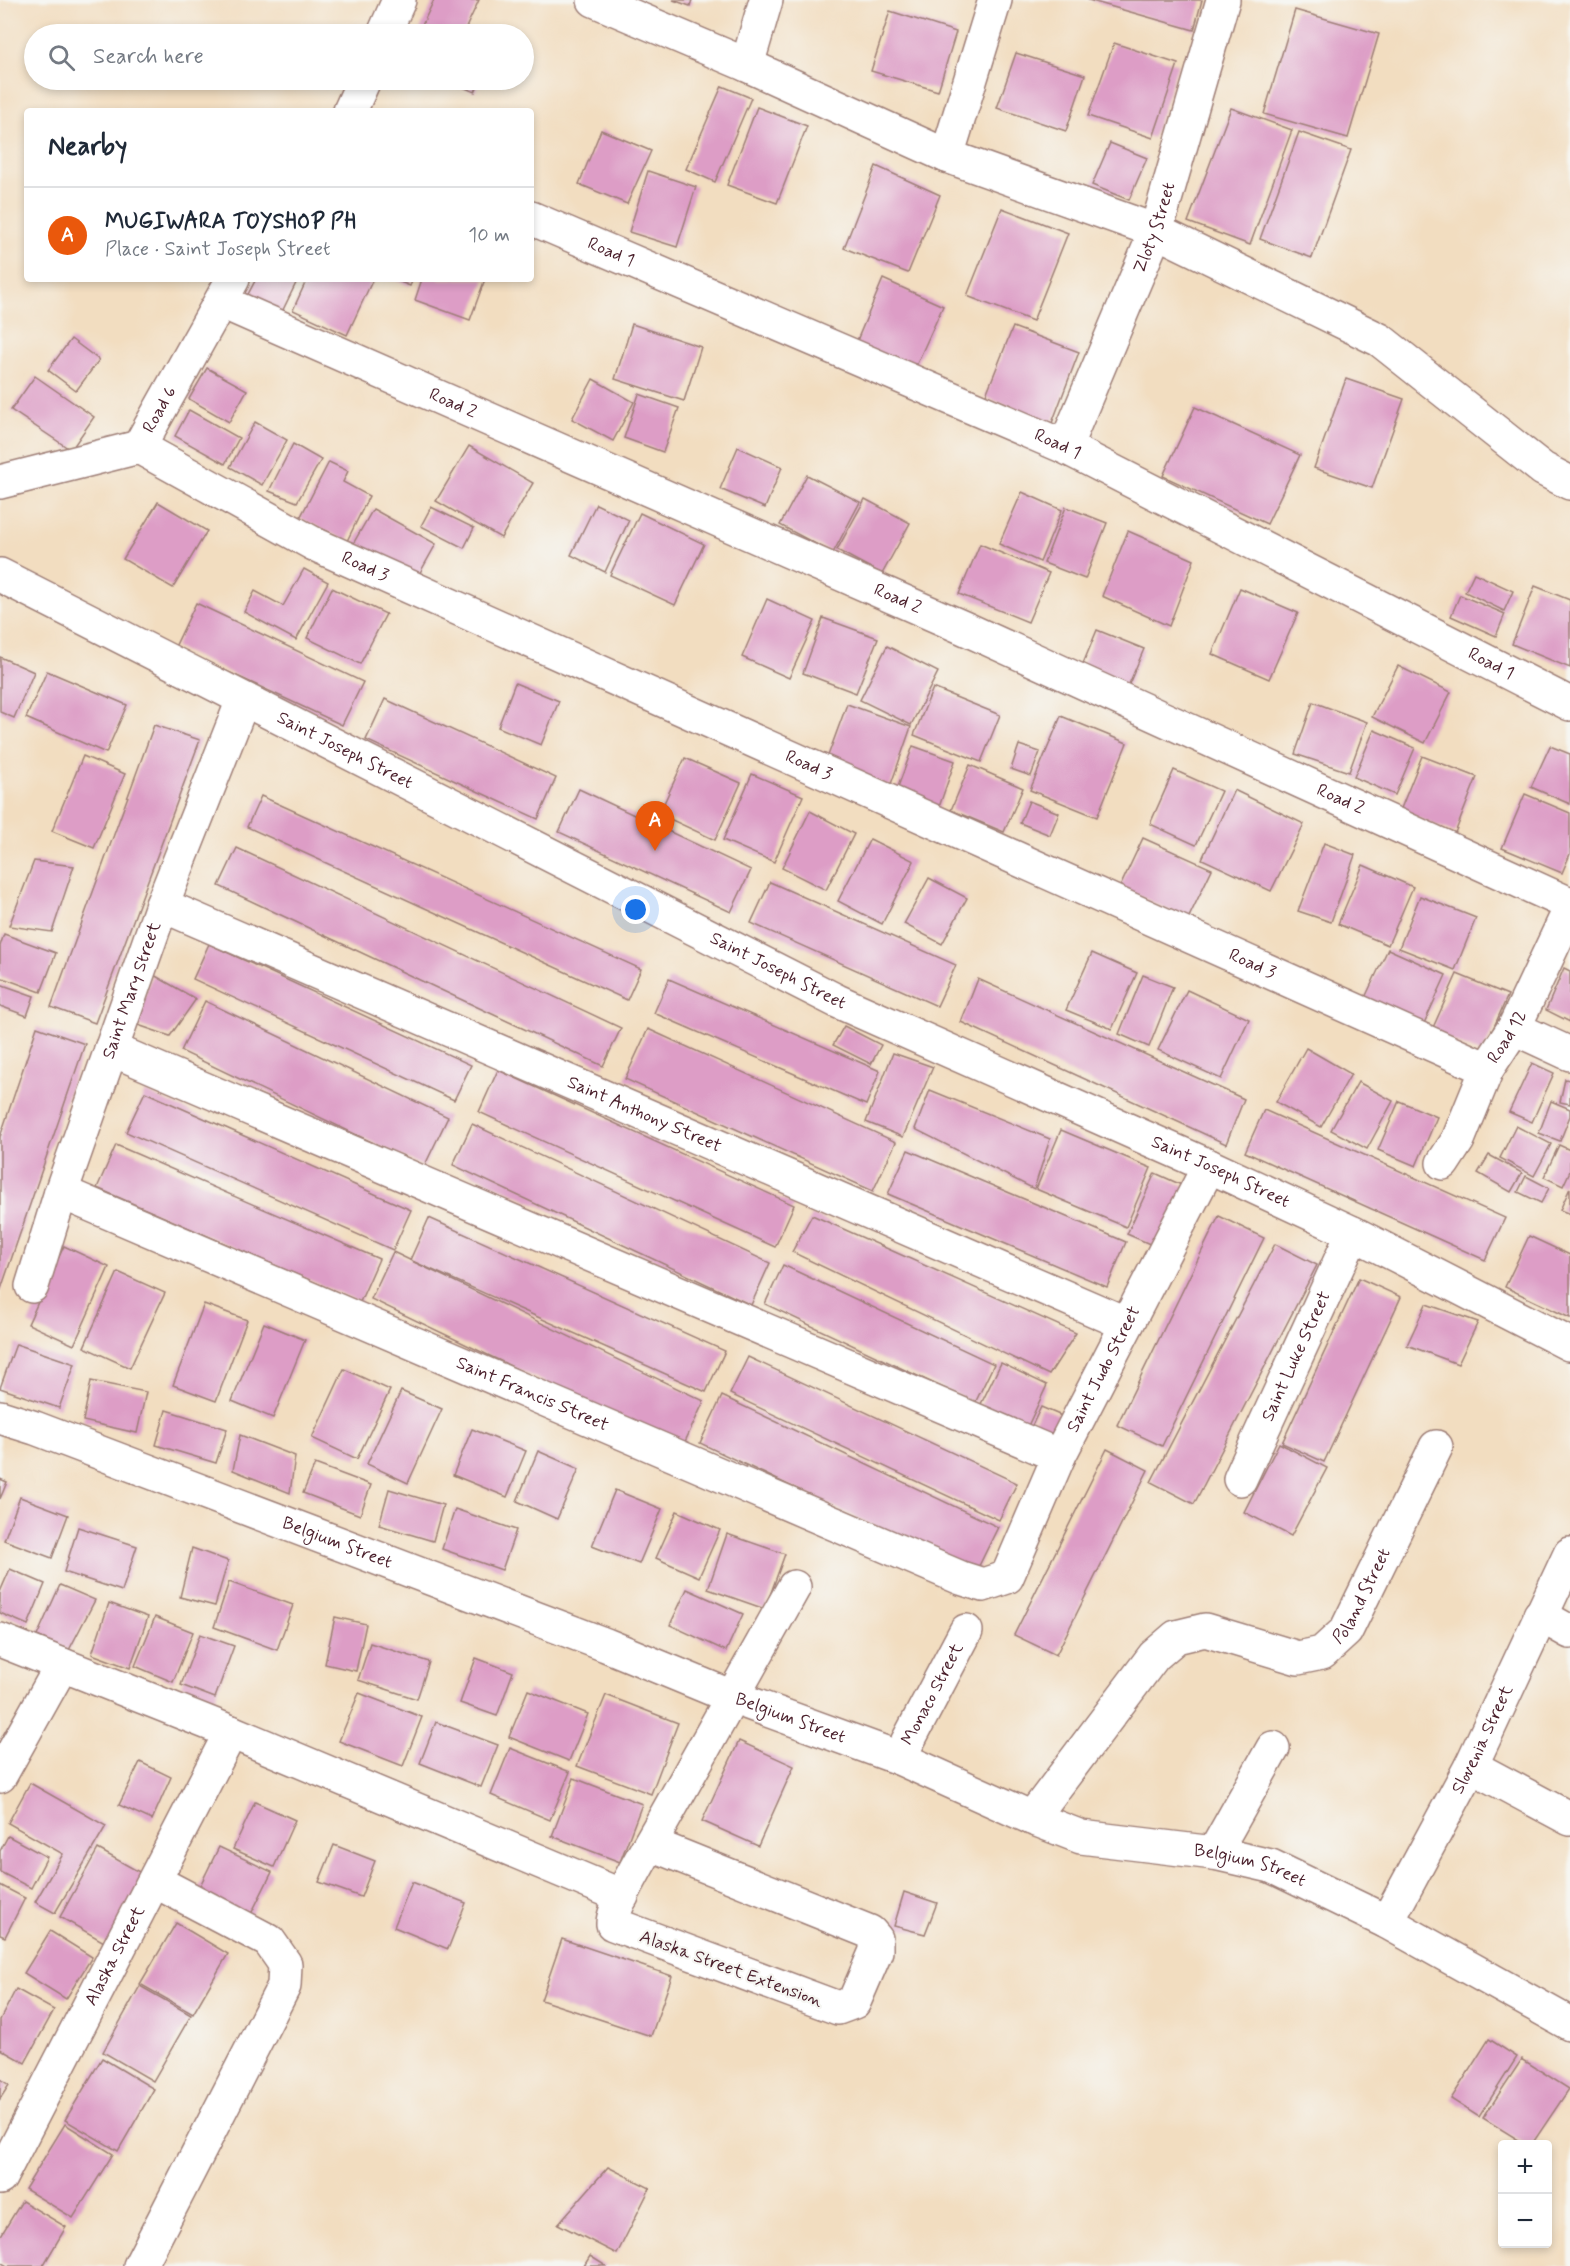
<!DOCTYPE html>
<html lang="en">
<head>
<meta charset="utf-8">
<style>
  body { margin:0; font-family:Mynerve,sans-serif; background:#f6f6f7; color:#1f2937 }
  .controls { position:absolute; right:18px; bottom:18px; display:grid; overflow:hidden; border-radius:6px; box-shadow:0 3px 9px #0003 }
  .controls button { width:54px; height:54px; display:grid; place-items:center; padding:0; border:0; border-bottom:2px solid #e0e1e3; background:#fff; color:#1f2937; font:30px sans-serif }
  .you { position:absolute; left:636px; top:910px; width:21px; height:21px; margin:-15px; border:4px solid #fff; border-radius:50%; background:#1a73e8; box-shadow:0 0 0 9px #1a73e833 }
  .badge { display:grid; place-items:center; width:39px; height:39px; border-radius:50%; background:#ea580c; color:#fff; font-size:20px; font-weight:700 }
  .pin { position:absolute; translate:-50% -50px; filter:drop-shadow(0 2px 3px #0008) }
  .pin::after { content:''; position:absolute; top:32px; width:21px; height:18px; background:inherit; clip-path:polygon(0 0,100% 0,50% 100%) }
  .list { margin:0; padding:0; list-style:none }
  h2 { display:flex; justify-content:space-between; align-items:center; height:78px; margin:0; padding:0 24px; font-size:26px }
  h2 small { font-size:20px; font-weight:400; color:#747a83 }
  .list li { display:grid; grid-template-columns:39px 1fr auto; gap:18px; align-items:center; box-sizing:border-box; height:96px; padding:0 24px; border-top:2px solid #e0e1e3 }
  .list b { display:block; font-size:22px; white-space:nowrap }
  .list p { margin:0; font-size:20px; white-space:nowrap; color:#747a83 }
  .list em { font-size:20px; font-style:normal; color:#747a83 }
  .icon { flex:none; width:33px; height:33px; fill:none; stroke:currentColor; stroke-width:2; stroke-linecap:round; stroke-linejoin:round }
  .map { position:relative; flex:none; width:1570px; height:2266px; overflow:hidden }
  .search { position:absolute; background:#fff; box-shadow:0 3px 9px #0003; left:24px; top:24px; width:510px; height:66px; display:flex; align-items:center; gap:15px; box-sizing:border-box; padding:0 21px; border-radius:33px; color:#747a83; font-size:22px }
  .panel { position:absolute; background:#fff; box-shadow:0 3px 9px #0003; left:24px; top:108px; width:510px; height:174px; border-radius:6px }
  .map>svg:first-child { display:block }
</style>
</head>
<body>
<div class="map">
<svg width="1570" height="2266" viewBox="0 0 1570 2266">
  <rect width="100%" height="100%" fill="#f6f6f2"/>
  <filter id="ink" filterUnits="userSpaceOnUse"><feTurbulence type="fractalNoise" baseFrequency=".0167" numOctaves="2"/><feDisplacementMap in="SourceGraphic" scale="12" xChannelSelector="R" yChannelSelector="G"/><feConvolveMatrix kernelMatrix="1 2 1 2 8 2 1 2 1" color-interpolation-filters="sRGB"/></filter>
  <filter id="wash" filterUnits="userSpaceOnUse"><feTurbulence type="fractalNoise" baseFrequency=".008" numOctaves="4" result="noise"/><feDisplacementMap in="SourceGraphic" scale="24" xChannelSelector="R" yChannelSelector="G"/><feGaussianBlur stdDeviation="1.35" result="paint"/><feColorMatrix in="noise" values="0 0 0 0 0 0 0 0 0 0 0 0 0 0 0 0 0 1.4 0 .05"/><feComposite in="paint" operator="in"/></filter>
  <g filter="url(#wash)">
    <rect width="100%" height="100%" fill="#f2ddc0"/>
    <g id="blocks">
      <g fill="#dd9dc6">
        <path d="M434 0H479L463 34H418Z"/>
        <path d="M673 0H692L690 6Z"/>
        <path d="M1088 0H1202L1194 30Z"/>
        <path d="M1295 10 1379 34 1348 138 1264 114Z"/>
        <path d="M890 11 956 32 938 91 871 71Z"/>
        <path d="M1114 43 1178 64 1153 138 1088 116Z"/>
        <path d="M1016 53 1085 75 1066 131 997 108Z"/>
        <path d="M446 80H480L475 92Z"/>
        <path d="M722 86 751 98 715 182 686 169Z"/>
        <path d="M757 107 807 126 777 203 727 185Z"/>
        <path d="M1231 108 1292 130 1250 245 1188 222Z"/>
        <path d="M601 130 651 151 627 204 579 184Z"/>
        <path d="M1299 132 1351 150 1312 258 1260 239Z"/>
        <path d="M1110 143 1147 158 1129 200 1092 185Z"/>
        <path d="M876 166 940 195 908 273 844 248Z"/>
        <path d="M648 171 696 187 677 247 629 232Z"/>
        <path d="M1002 208 1068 233 1033 321 967 296Z"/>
        <path d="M256 279H298L278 320 244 302Z"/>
        <path d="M307 279H373L347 335 293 310Z"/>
        <path d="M393 279H413L410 286Z"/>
        <path d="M422 279H485L470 320 415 300Z"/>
        <path d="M883 279 943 306 911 377 853 350Z"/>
        <path d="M632 324 701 347 684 401 615 379Z"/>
        <path d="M1013 327 1079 352 1052 423 985 397Z"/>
        <path d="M71 339 99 360 76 391 48 370Z"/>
        <path d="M207 368 247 390 229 422 189 399Z"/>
        <path d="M35 376 94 417 71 450 11 410Z"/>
        <path d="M593 379 634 402 613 441 572 419Z"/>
        <path d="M1346 379 1404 399 1372 488 1314 468Z"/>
        <path d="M639 394 679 408 663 452 624 438Z"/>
        <path d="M1195 407 1300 455 1267 524 1163 476Z"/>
        <path d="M189 410 239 438 225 464 175 436Z"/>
        <path d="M255 422 287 440 262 485 230 467Z"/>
        <path d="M293 444 321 460 297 502 269 491Z"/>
        <path d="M469 446 533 483 501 538 436 501Z"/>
        <path d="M738 447 782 467 765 508 720 489Z"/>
        <path d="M329 462 348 471 343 482 369 496 347 541 300 518Z"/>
        <path d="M807 475 860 502 833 553 780 525Z"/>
        <path d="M1022 492 1062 510 1040 562 999 544Z"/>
        <path d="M865 499 910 523 882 574 837 550Z"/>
        <path d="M158 502 207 531 173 588 123 559Z"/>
        <path d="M596 504 629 520 605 572 571 555Z"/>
        <path d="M431 507 474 528 464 548 421 526Z"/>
        <path d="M1066 507 1107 523 1085 579 1044 563Z"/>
        <path d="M373 509 436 544 417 578 353 544Z"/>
        <path d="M640 513 704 544 675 605 610 575Z"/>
        <path d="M1128 531 1194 560 1169 626 1102 596Z"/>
        <path d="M980 544 1049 573 1028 622 959 594Z"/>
        <path d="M304 569 328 582 296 640 244 612 255 591 283 606Z"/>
        <path d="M1474 573 1513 591 1504 611 1465 592Z"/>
        <path d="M1535 586 1570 600V668L1512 644Z"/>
        <path d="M332 588 386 614 360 664 307 638Z"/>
        <path d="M1240 588 1298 613 1269 679 1212 654Z"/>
        <path d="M1460 595 1505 614 1496 636 1451 616Z"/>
        <path d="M767 599 815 621 789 678 742 657Z"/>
        <path d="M196 603 363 682 342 725 175 647Z"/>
        <path d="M823 618 878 638 856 693 803 673Z"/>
        <path d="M1097 630 1144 649 1126 691 1080 671Z"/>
        <path d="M887 646 938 672 911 725 860 700Z"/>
        <path d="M0 657 34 672 14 718 0 712Z"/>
        <path d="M1398 666 1451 692 1425 743 1372 717Z"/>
        <path d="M47 671 127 705 106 753 26 718Z"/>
        <path d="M515 683 559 701 541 745 498 727Z"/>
        <path d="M933 688 1000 715 981 762 914 735Z"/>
        <path d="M385 699 556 778 538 819 366 740Z"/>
        <path d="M1313 702 1367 722 1349 772 1295 754Z"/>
        <path d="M847 704 911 727 890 787 825 764Z"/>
        <path d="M1061 716 1127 743 1097 817 1030 790Z"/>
        <path d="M154 725 200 740 95 1023 51 1007Z"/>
        <path d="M1374 730 1415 748 1395 795 1354 777Z"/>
        <path d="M1019 745 1040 752 1031 776 1011 769Z"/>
        <path d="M913 746 955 761 938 810 895 795Z"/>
        <path d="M1550 746 1570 754V804L1531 787Z"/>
        <path d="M83 756 125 774 94 848 52 831Z"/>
        <path d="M1422 756 1477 777 1455 833 1400 811Z"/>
        <path d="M685 758 741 783 715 840 659 814Z"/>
        <path d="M970 765 1023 788 1004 832 951 810Z"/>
        <path d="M1174 770 1221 791 1196 845 1150 824Z"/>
        <path d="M752 774 803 796 774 862 723 840Z"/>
        <path d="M579 789 751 870 731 912 559 832Z"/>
        <path d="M1234 790 1304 824 1271 891 1202 859Z"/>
        <path d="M1525 794 1570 813V854L1562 873 1502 848Z"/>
        <path d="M261 796 641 969 627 1000 247 827Z"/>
        <path d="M1029 801 1059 813 1050 835 1020 823Z"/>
        <path d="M810 811 854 834 826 890 782 868Z"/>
        <path d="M1143 838 1212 869 1188 919 1120 887Z"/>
        <path d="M870 839 914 861 882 924 838 901Z"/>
        <path d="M1324 843 1355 855 1331 922 1298 911Z"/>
        <path d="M237 848 621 1028 603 1066 219 886Z"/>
        <path d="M34 861 74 866 52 932 9 926Z"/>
        <path d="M1363 865 1413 887 1388 945 1338 924Z"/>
        <path d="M929 878 967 898 942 944 904 924Z"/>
        <path d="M770 882 956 965 937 1006 751 923Z"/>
        <path d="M1420 896 1476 918 1455 970 1399 948Z"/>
        <path d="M4 934 56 953 41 992 0 977V946Z"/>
        <path d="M209 944 471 1065 454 1100 193 979Z"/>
        <path d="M1388 949 1446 975 1421 1030 1362 1004Z"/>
        <path d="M1092 953 1137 973 1112 1029 1066 1010Z"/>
        <path d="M1564 968 1570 971V1022L1546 1010Z"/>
        <path d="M152 974 196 999 170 1036 135 1024Z"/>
        <path d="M1457 974 1508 995 1482 1054 1431 1032Z"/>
        <path d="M1143 975 1173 987 1149 1047 1119 1034Z"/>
        <path d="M669 979 880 1071 866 1105 654 1013Z"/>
        <path d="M978 979 1244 1099 1226 1144 961 1022Z"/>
        <path d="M0 984 34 996 27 1016 0 1006Z"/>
        <path d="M1187 990 1249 1019 1221 1079 1158 1050Z"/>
        <path d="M205 1001 448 1117 424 1167 181 1051Z"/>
        <path d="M844 1026 881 1045 871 1064 833 1045Z"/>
        <path d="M37 1027 85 1044 0 1292V1137Z"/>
        <path d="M648 1029 896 1142 873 1191 625 1079Z"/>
        <path d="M1306 1048 1351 1074 1321 1127 1276 1102Z"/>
        <path d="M893 1053 933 1067 903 1137 866 1122Z"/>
        <path d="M1532 1063 1554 1073 1532 1122 1509 1112Z"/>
        <path d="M498 1070 794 1205 775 1247 479 1112Z"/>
        <path d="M1565 1079 1570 1080V1104L1560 1102Z"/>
        <path d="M1358 1082 1393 1101 1367 1149 1331 1130Z"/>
        <path d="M930 1090 1050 1139 1034 1189 915 1129Z"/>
        <path d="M145 1092 411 1210 393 1250 126 1132Z"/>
        <path d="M1399 1101 1437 1117 1416 1166 1378 1150Z"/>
        <path d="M1551 1101 1570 1109V1116L1560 1141 1539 1133Z"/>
        <path d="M1264 1110 1505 1218 1485 1260 1245 1152Z"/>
        <path d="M472 1124 770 1263 751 1305 453 1165Z"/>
        <path d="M1516 1126 1551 1144 1534 1176 1500 1158Z"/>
        <path d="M1061 1130 1151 1168 1126 1227 1036 1189Z"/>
        <path d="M116 1145 379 1259 360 1302 97 1188Z"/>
        <path d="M1559 1145 1570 1150V1171L1563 1186 1544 1177Z"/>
        <path d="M908 1150 1126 1242 1107 1287 888 1194Z"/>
        <path d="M1489 1155 1522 1173 1511 1192 1478 1173Z"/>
        <path d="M1155 1173 1186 1187 1159 1248 1127 1234Z"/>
        <path d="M1526 1176 1549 1188 1541 1203 1518 1192Z"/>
        <path d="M1570 1188V1214L1560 1210Z"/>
        <path d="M812 1215 1076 1333 1049 1375 792 1252Z"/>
        <path d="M1219 1216 1264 1238 1162 1446 1117 1425Z"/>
        <path d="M429 1218 725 1351 706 1392 410 1260Z"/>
        <path d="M1529 1236 1570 1255V1318L1505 1287Z"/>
        <path d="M1275 1244 1317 1265 1194 1504 1151 1482Z"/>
        <path d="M64 1246 109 1267 74 1345 28 1324Z"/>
        <path d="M393 1252 704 1401 682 1448 371 1299Z"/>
        <path d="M783 1265 994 1364 975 1403 765 1304Z"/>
        <path d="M118 1272 165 1293 130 1368 84 1347Z"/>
        <path d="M1359 1278 1401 1297 1324 1462 1282 1443Z"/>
        <path d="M204 1304 247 1320 216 1401 173 1385Z"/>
        <path d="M1426 1304 1478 1322 1458 1364 1407 1345Z"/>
        <path d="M264 1323 305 1340 273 1418 232 1401Z"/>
        <path d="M16 1344 75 1364 59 1408 0 1388Z"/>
        <path d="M748 1357 1017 1483 999 1520 730 1394Z"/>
        <path d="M1001 1363 1047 1385 1027 1428 980 1406Z"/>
        <path d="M344 1369 390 1390 357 1459 312 1438Z"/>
        <path d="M91 1381 146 1392 137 1433 83 1421Z"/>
        <path d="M401 1391 442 1409 408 1483 367 1464Z"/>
        <path d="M722 1396 998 1527 975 1574 700 1443Z"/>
        <path d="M1041 1407 1064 1417 1049 1448 1026 1438Z"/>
        <path d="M166 1410 227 1429 216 1463 156 1445Z"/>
        <path d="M472 1429 526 1451 507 1497 453 1475Z"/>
        <path d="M240 1435 295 1456 290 1493 233 1470Z"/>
        <path d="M1279 1443 1327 1468 1291 1536 1244 1512Z"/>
        <path d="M1107 1449 1148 1470 1056 1655 1014 1635Z"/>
        <path d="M538 1451 579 1469 557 1519 517 1501Z"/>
        <path d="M315 1464 371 1485 360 1515 303 1493Z"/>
        <path d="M0 1479 7 1482 0 1499Z"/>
        <path d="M389 1489 443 1505 433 1541 379 1525Z"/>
        <path d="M615 1490 662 1509 639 1564 592 1546Z"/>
        <path d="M20 1497 68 1515 52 1558 4 1540Z"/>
        <path d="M455 1509 516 1530 502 1570 442 1549Z"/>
        <path d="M677 1511 720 1530 699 1577 656 1558Z"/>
        <path d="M78 1527 137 1546 122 1591 64 1572Z"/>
        <path d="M727 1534 785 1554 765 1609 708 1589Z"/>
        <path d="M192 1548 228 1561 215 1606 180 1597Z"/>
        <path d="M10 1569 45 1584 28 1625 0 1613V1592Z"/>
        <path d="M229 1582 293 1605 277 1650 214 1627Z"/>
        <path d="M60 1585 95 1600 69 1650 37 1636Z"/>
        <path d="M687 1589 743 1614 726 1651 670 1625Z"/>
        <path d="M109 1603 148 1617 130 1668 92 1654Z"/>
        <path d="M155 1617 193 1632 173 1682 135 1666Z"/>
        <path d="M335 1617 366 1624 356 1671 325 1664Z"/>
        <path d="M200 1634 234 1646 215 1698 181 1685Z"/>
        <path d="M370 1643 429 1662 417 1699 358 1680Z"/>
        <path d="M476 1658 513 1672 497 1716 460 1703Z"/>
        <path d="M528 1690 588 1714 569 1761 509 1737Z"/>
        <path d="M359 1693 422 1717 403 1766 339 1741Z"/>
        <path d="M606 1695 678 1723 651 1794 577 1766Z"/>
        <path d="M436 1722 498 1745 481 1787 420 1763Z"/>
        <path d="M739 1741 794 1766 758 1846 702 1821Z"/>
        <path d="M510 1748 570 1772 550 1820 491 1795Z"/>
        <path d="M140 1762 171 1777 152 1820 119 1805Z"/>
        <path d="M574 1778 642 1804 620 1862 552 1836Z"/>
        <path d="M30 1783 106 1826 55 1913 35 1902 63 1854 8 1823Z"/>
        <path d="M255 1802 295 1820 274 1867 233 1849Z"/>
        <path d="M8 1836 47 1857 31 1888 0 1872V1851Z"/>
        <path d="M334 1845 375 1861 361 1897 319 1882Z"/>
        <path d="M219 1847 272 1872 247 1922 195 1896Z"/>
        <path d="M98 1849 150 1878 111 1946 60 1917Z"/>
        <path d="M412 1882 466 1903 448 1949 394 1927Z"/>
        <path d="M0 1885 25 1898 5 1937 0 1935Z"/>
        <path d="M904 1892 937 1903 925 1934 894 1926Z"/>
        <path d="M176 1923 228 1954 193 2014 140 1984Z"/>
        <path d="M50 1931 92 1957 66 1999 24 1973Z"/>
        <path d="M562 1939 672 1976 651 2036 541 2000Z"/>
        <path d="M140 1986 191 2015 153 2081 103 2052Z"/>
        <path d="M16 1989 54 2010 25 2063 0 2049V2020Z"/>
        <path d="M1489 2039 1517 2057 1479 2117 1451 2099Z"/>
        <path d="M102 2058 154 2089 118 2151 65 2120Z"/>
        <path d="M1522 2059 1569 2089 1532 2144H1525L1483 2118Z"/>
        <path d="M0 2079 9 2085 0 2099Z"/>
        <path d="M65 2124 113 2154 73 2218 25 2189Z"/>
        <path d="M608 2167 650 2188 617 2254 558 2224Z"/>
        <path d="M22 2201 66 2227 43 2266H7L0 2262V2237Z"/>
        <path d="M590 2256 606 2266H584Z"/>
      </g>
    </g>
  </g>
  <g filter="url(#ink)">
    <use href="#blocks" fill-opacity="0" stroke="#9e7e76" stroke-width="1.5"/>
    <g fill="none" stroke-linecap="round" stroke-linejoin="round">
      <g stroke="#9e7e76" stroke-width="36">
        <g id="minor">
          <path d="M594 0 747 65 947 156 1156 231 1380 340 1543 469 1570 483"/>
          <path d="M384 34 399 0"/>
          <path d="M747 65 766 0"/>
          <path d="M350 111 364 80"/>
          <path d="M947 156 995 0"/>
          <path id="s1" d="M531 218 1065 447 1570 704"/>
          <path id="s2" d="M222 302 964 628 1570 904"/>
          <path id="s3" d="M139 447 314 544 1487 1069"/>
          <path id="s4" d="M1065 447 1156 231 1223 0"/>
          <path id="s5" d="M0 482 139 447 233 279"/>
          <path id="s6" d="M0 575 837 1001 1209 1166 1353 1233 1569 1344"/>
          <path id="s7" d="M162 905 1127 1324"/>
          <path d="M1514 1028 1570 1054"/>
          <path d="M111 1049 1059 1456"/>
          <path id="s8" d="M1443 1163 1458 1140 1487 1069 1514 1028 1570 909"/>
          <path id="s9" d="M61 1192 961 1578 983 1585 1007 1577 1059 1456 1209 1166"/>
          <path id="s10" d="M32 1286 61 1192 162 905 243 700"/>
          <path id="s11" d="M0 1417 35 1428 606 1645 732 1697 899 1758 1032 1818 1081 1837 1214 1853 1271 1866 1387 1922 1570 2024"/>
          <path id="s12" d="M1240 1479 1353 1233"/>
          <path d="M1540 1615 1570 1632"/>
          <path d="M0 1640 231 1732 622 1896"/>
          <path id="s13" d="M899 1758 966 1631"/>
          <path d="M1471 1766 1570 1819"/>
          <path d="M0 1776 62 1665"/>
          <path id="s14" d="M1032 1818 1154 1656 1176 1637 1205 1630 1298 1658 1322 1653 1346 1631 1436 1447"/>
          <path d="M651 1844 870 1932 876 1939V1951L854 2002 838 2008 613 1924C611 1908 650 1844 660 1826 705 1746 749 1666 794 1587"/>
          <path d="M1214 1853 1273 1748"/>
          <path id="s15" d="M1387 1922 1471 1766 1570 1554"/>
          <path id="s16" d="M0 2178 231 1732"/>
          <path d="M140 2266 284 1986 285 1964 269 1941 155 1881"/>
        </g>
      </g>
      <use href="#minor" stroke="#fff" stroke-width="33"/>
    </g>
  </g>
  <g text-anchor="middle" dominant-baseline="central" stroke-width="4.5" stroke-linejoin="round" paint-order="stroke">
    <g font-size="18" fill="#4a1f2b" stroke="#f6f6f2">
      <text stroke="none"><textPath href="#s4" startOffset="237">Zloty Street</textPath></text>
      <text stroke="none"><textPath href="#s1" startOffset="87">Road 1</textPath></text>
      <text stroke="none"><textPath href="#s2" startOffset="252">Road 2</textPath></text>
      <text stroke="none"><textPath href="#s5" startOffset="186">Road 6</textPath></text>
      <text stroke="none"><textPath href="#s1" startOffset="573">Road 1</textPath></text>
      <text stroke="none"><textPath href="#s3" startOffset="256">Road 3</textPath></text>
      <text stroke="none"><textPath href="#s2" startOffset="738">Road 2</textPath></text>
      <text stroke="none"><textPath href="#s1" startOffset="1059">Road 1</textPath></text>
      <text stroke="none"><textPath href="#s6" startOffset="387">Saint Joseph Street</textPath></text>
      <text stroke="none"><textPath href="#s3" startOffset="742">Road 3</textPath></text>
      <text stroke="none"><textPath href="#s2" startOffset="1224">Road 2</textPath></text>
      <text stroke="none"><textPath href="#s3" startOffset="1228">Road 3</textPath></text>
      <text stroke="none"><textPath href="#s6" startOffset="873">Saint Joseph Street</textPath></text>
      <text stroke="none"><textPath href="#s10" startOffset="312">Saint Mary Street</textPath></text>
      <text stroke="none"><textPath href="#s8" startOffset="142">Road 12</textPath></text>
      <text stroke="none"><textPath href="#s7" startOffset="526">Saint Anthony Street</textPath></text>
      <text stroke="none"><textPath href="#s6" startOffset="1359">Saint Joseph Street</textPath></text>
      <text stroke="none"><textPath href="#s12" startOffset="135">Saint Luke Street</textPath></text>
      <text stroke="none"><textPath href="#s9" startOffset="1257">Saint Judo Street</textPath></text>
      <text stroke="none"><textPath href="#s9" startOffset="513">Saint Francis Street</textPath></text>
      <text stroke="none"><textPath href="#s11" startOffset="360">Belgium Street</textPath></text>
      <text stroke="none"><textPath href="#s14" startOffset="454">Poland Street</textPath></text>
      <text stroke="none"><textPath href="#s13" startOffset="72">Monaco Street</textPath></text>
      <text stroke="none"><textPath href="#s11" startOffset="846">Belgium Street</textPath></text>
      <text stroke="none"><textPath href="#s15" startOffset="206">Slovenia Street</textPath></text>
      <text stroke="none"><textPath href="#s11" startOffset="1332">Belgium Street</textPath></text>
      <text stroke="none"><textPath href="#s16" startOffset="250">Alaska Street</textPath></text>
      <text transform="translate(731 1969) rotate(20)">Alaska Street Extension</text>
    </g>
  </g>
</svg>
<div class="controls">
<button>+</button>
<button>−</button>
</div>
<div class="you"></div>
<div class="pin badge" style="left:655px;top:851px">A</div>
<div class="search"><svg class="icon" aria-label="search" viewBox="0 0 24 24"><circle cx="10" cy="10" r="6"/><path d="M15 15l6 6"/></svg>Search here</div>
<section class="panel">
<h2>Nearby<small></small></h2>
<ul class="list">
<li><span class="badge">A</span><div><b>MUGIWARA TOYSHOP PH</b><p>Place · Saint Joseph Street</p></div><em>10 m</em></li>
</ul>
</section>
</div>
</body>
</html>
